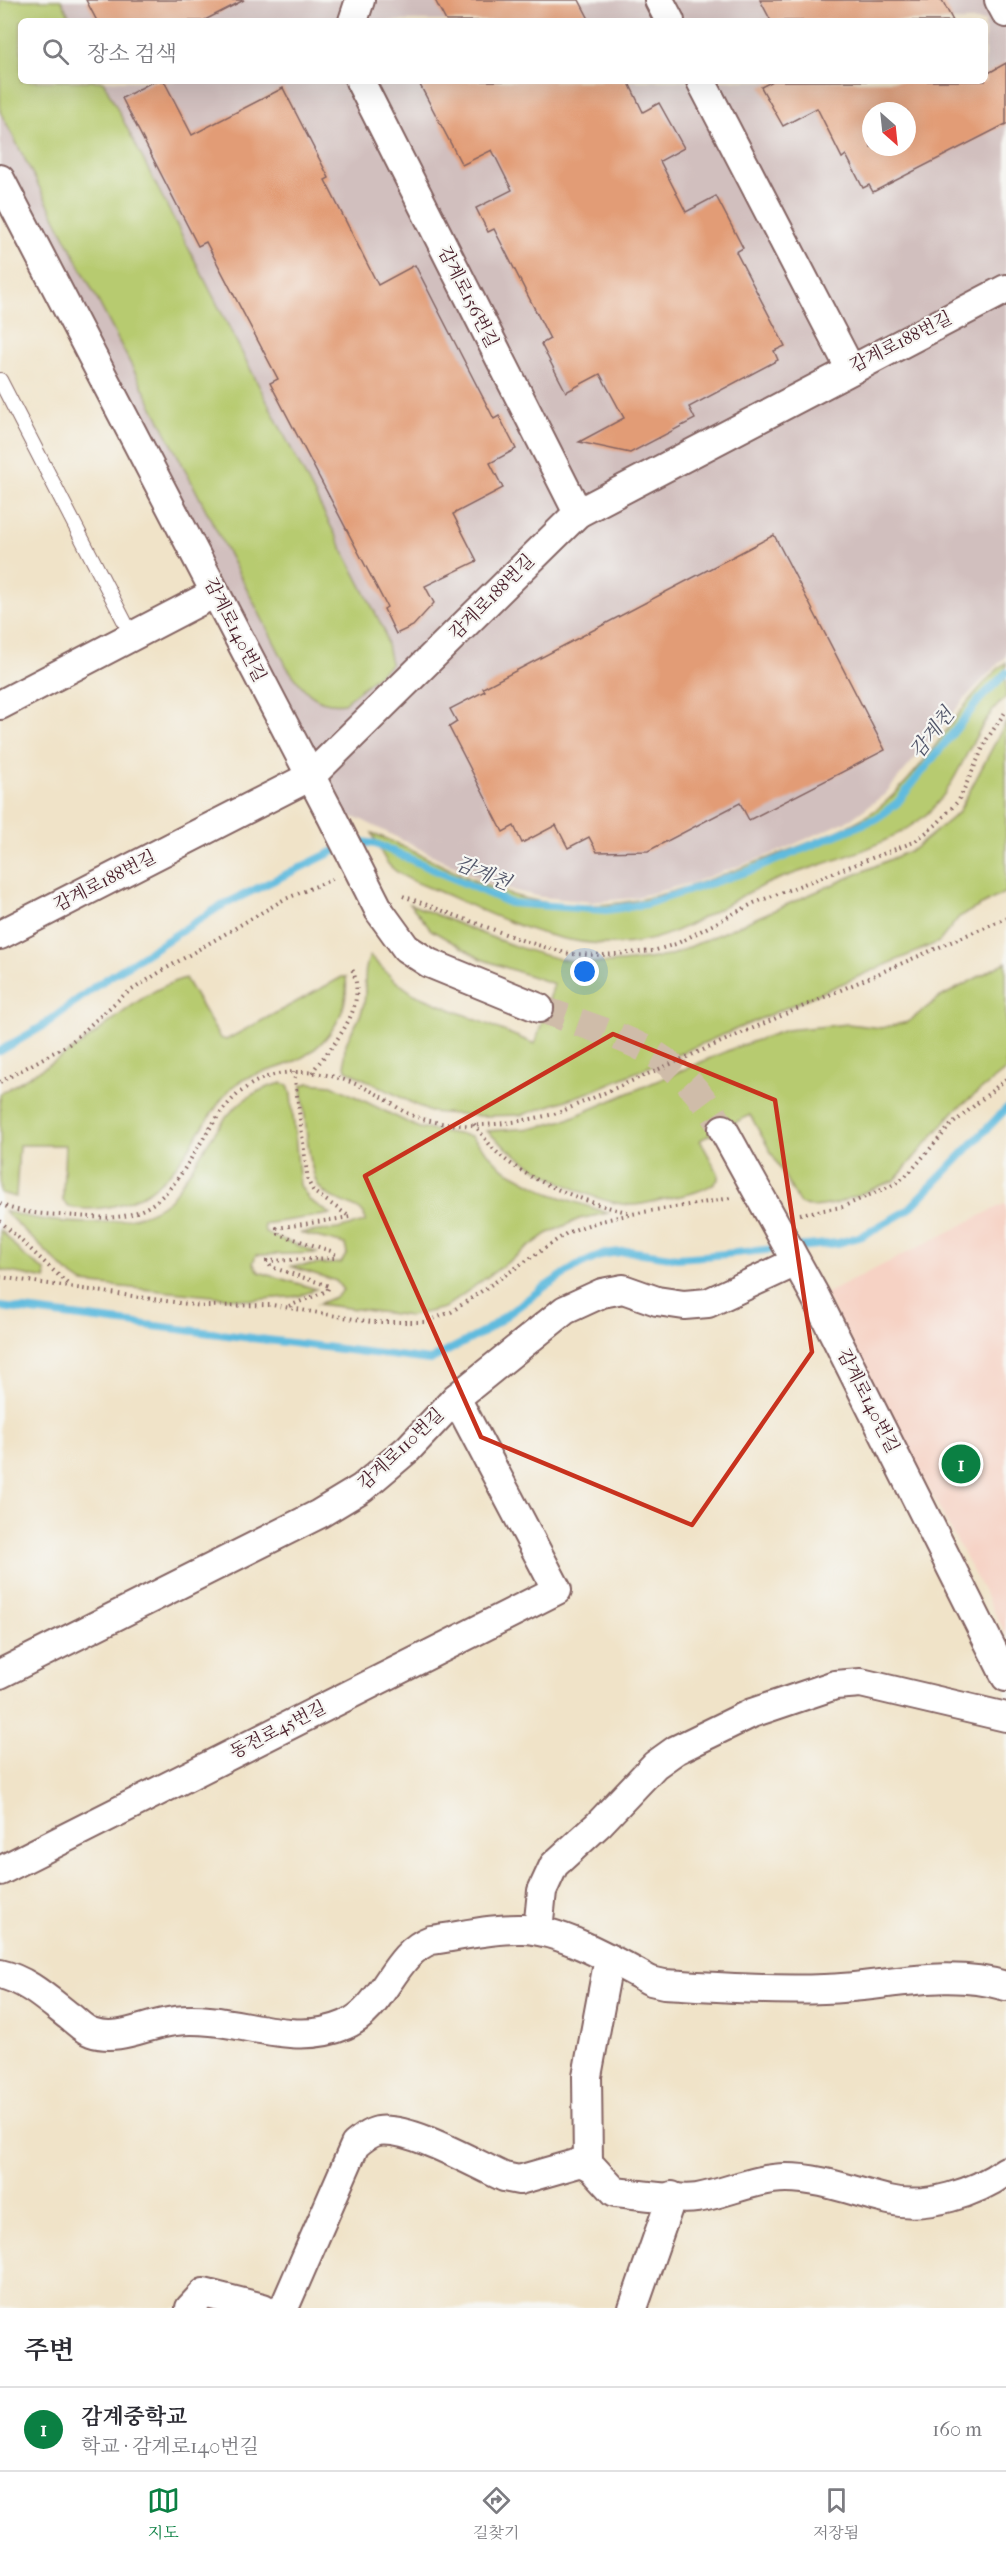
<!DOCTYPE html>
<html lang="ko">
<head>
<meta charset="utf-8">
<style>
  body { margin:0; font-family:"IM FELL French Canon","Noto Serif KR",serif; background:#f7f7f7; color:#2b2b33 }
  .compass { position:absolute; left:862px; top:102px; width:54px; height:54px; border-radius:50%; background:#fff; box-shadow:0 6px 24px #0002; rotate:153deg }
  .you { position:absolute; left:585px; top:972px; width:21px; height:21px; margin:-15px; border:4px solid #fff; border-radius:50%; background:#1a73e8; box-shadow:0 0 0 9px #1a73e833 }
  .badge { display:grid; place-items:center; width:39px; height:39px; border-radius:50%; background:#0b8043; color:#fff; font-size:20px; font-weight:700 }
  .pin { position:absolute; translate:-50% -50%; border:3px solid #fff; box-shadow:0 2px 6px #0006 }
  .list { margin:0; padding:0; list-style:none }
  h2 { display:flex; justify-content:space-between; align-items:center; height:78px; margin:0; padding:0 24px; font-size:26px }
  h2 small { font-size:20px; font-weight:400; color:#7c7c81 }
  .list li { display:grid; grid-template-columns:39px 1fr auto; gap:18px; align-items:center; box-sizing:border-box; height:84px; padding:0 24px; border-top:2px solid #e1e1e2 }
  .list b { display:block; font-size:22px; white-space:nowrap }
  .list p { margin:0; font-size:20px; white-space:nowrap; color:#7c7c81 }
  .list em { font-size:20px; font-style:normal; color:#7c7c81 }
  .icon { flex:none; width:33px; height:33px; fill:none; stroke:currentColor; stroke-width:2; stroke-linecap:round; stroke-linejoin:round }
  .map { position:relative; flex:none; width:1006px; height:2308px; overflow:hidden }
  .search { position:absolute; background:#fff; box-shadow:0 6px 24px #0002; left:18px; right:18px; top:18px; height:66px; display:flex; align-items:center; gap:15px; box-sizing:border-box; padding:0 21px; border-radius:9px; color:#7c7c81; font-size:22px }
  .sheet { height:162px; background:#fff }
  nav { display:flex; justify-content:space-around; align-items:center; box-sizing:border-box; height:84px; border-top:2px solid #e1e1e2; background:#fff; font-size:16px; color:#7c7c81 }
  nav a { display:grid; justify-items:center; gap:3px }
  nav .on { color:#0b8043 }
  .map>svg:first-child { display:block }
</style>
</head>
<body>
<div class="map">
<svg width="1006" height="2308" viewBox="0 0 1006 2308">
  <rect width="100%" height="100%" fill="#f6f6f2"/>
  <filter id="ink" filterUnits="userSpaceOnUse"><feTurbulence type="fractalNoise" baseFrequency=".0167" numOctaves="2"/><feDisplacementMap in="SourceGraphic" scale="12" xChannelSelector="R" yChannelSelector="G"/><feConvolveMatrix kernelMatrix="1 2 1 2 8 2 1 2 1" color-interpolation-filters="sRGB"/></filter>
  <filter id="wash" filterUnits="userSpaceOnUse"><feTurbulence type="fractalNoise" baseFrequency=".008" numOctaves="4" result="noise"/><feDisplacementMap in="SourceGraphic" scale="24" xChannelSelector="R" yChannelSelector="G"/><feGaussianBlur stdDeviation="1.35" result="paint"/><feColorMatrix in="noise" values="0 0 0 0 0 0 0 0 0 0 0 0 0 0 0 0 0 1.4 0 .05"/><feComposite in="paint" operator="in"/></filter>
  <g filter="url(#wash)">
    <rect width="100%" height="100%" fill="#f0e3c8"/>
    <path fill="#f6d2c4" d="M1006 1203V1634L825 1294Z"/>
    <path fill="#d1bfbe" fill-rule="evenodd" d="M0 0H1006V656L968 695 885 794 851 819 775 853 691 883 633 898 592 902 541 897 494 886 362 820 341 814 0 179ZM21 21H985V81H21ZM871 111H907V147H871Z"/>
    <g fill="#b7cb6f" stroke="#80754d" stroke-width="1.5">
      <path d="M0 0H61L72 21H21V81H103L384 630 391 664 344 703C315 707 303 689 287 667L0 111Z"/>
      <path d="M1006 662V697C967 731 961 791 918 821 873 853 826 861 776 880 731 897 692 931 645 941 575 955 507 922 445 894 427 886 403 880 389 865 382 857 377 843 372 833 413 849 451 872 492 888 589 926 666 896 757 862 792 849 852 829 881 806 930 766 957 703 1006 662Z"/>
      <path d="M1006 722V892L959 917 939 942 590 1092 522 1115 482 1116 430 1112 346 1070C338 1037 359 1031 364 1003 367 987 362 970 370 956L393 979 414 994 535 1044 554 984 481 959 431 930 410 904C461 924 528 957 581 962 610 965 640 960 669 956L914 849 958 813Z"/>
      <path d="M1006 962V1070L953 1112 895 1180 835 1204 814 1207 800 1204 750 1115 700 1140 718 1173V1180C706 1191 686 1195 670 1198 658 1200 642 1206 629 1205 583 1200 520 1163 487 1131L535 1128 568 1119 734 1048 786 1030 848 1024 881 1028 908 1022 939 998Z"/>
      <path d="M342 977H346C350 1018 322 1053 283 1066 267 1072 250 1074 236 1084 225 1092 218 1105 210 1116 182 1157 166 1194 113 1206 99 1209 82 1211 68 1206L63 1201V1194L65 1145H19L16 1197 0 1193V1094C26 1077 54 1063 80 1045 114 1021 144 990 185 978L220 1038 226 1040Z"/>
      <path d="M282 1083 288 1085 291 1095 300 1185 309 1200 331 1214 264 1224 265 1233 318 1253 256 1255 253 1263 259 1272 316 1289 300 1296 251 1300 83 1283 68 1273 4 1211C49 1224 129 1233 168 1201 175 1195 181 1183 187 1175 214 1136 230 1094 282 1083Z"/>
      <path d="M309 1083 332 1085 419 1128 471 1136 502 1168 548 1193 608 1213 579 1219 547 1234 444 1308 410 1316 318 1304 337 1296 343 1290 336 1281 290 1266 341 1263 347 1253 345 1244 300 1233 338 1229 365 1222 364 1213C352 1202 331 1202 320 1188 308 1174 304 1106 302 1085Z"/>
      <path d="M0 1229 22 1254 45 1271 46 1279 0 1270Z"/>
    </g>
    <g fill="none" stroke-linecap="round" stroke-linejoin="round">
      <g stroke="#60bbde" stroke-width="8">
        <path d="M0 1051 43 1026 97 985 219 907 355 841 376 844 510 903 606 910 646 904 752 870 877 818 897 803 980 699 1006 673"/>
        <path d="M0 1307 430 1360 484 1332 543 1288 577 1266 604 1254 629 1251 677 1258 705 1256 838 1243 862 1236 908 1210 1006 1109"/>
      </g>
    </g>
    <g id="blocks">
      <g fill="#e29c76" fill-rule="evenodd">
        <path d="M86 0H244L203 21H97Z"/>
        <path d="M435 0H579L590 21H446Z"/>
        <path d="M760 0H942L953 21H771Z"/>
        <path d="M1006 63V124L873 192 869 185 863 188 846 155 842 158 817 108 783 126 761 87 773 81H985V75ZM871 111H907V147H871Z"/>
        <path d="M154 81H164L192 135 283 88 329 178 325 180 378 285 415 265 494 419 499 416 516 449 490 463 503 488 453 514 477 561 425 586 434 603 413 626 396 634 384 609 387 607 270 383 278 379 206 242 198 246 122 98Z"/>
        <path d="M418 81H628L643 112 659 103 684 148 660 161 686 212 716 196 743 248 736 252 785 346 774 351 778 360 689 407 695 419 630 453 579 442 624 418 600 374 566 392 541 344 550 339 494 229 488 232 476 208 512 190 492 150 462 165Z"/>
        <path d="M774 535 885 750 749 820 740 803 648 851 597 852 589 837 568 848 556 825 522 843 514 826 503 832 449 727 457 722 450 709 485 691 483 688Z"/>
      </g>
    </g>
  </g>
  <g filter="url(#ink)">
    <use href="#blocks" fill-opacity="0" stroke="#846462" stroke-width="1.5"/>
    <g fill="none" stroke-linecap="round" stroke-linejoin="round">
      <path stroke="#cfbca9" stroke-width="28" stroke-dasharray="28 14" stroke-linecap="butt" d="M539 1008C576 1023 641 1040 670 1065 692 1083 708 1105 723 1129"/>
      <g stroke="#846462" stroke-width="16">
        <path id="service" d="M0 380 132 636"/>
      </g>
      <g stroke="#846462" stroke-width="32">
        <g id="minor">
          <path d="M659 0 670 21"/>
          <path d="M999 0 1006 13"/>
          <path d="M353 21 360 0"/>
          <path d="M360 81 578 513"/>
          <path d="M701 81 850 368"/>
          <path d="M0 179 330 813"/>
          <path d="M0 705 215 593"/>
          <path d="M380 912 406 948 429 963 539 1008"/>
          <path d="M0 935 311 776 578 513 1006 289"/>
          <path d="M723 1129 814 1294 1006 1677"/>
          <path d="M0 1674 319 1514 362 1488 408 1449 456 1398 565 1310 602 1293 623 1289 657 1301 684 1305 708 1303 796 1262"/>
          <path d="M0 1871 557 1590 456 1398"/>
          <path d="M538 1930 542 1891 554 1865 599 1824 655 1765 676 1750 752 1713 835 1685 861 1683 1006 1717"/>
          <path d="M0 1974C27 1980 47 1999 69 2016 76 2021 83 2029 91 2032 120 2042 146 2024 175 2021 233 2014 290 2049 345 2025 385 2008 392 1954 431 1940 461 1936 493 1928 523 1929 562 1930 618 1963 651 1981L664 1984C717 1987 771 1991 824 1989 887 1987 944 1968 1006 1986"/>
          <path d="M588 2164 587 2076 609 1958"/>
          <path d="M190 2308 204 2293 263 2308"/>
          <path d="M284 2308 355 2145C362 2139 369 2133 378 2131 410 2126 473 2163 504 2177L519 2180 582 2162 593 2168 615 2192C637 2194 677 2201 697 2198 727 2193 756 2178 786 2178 822 2178 854 2192 889 2200 926 2209 976 2193 1006 2171"/>
          <path d="M633 2308 672 2196"/>
        </g>
      </g>
      <g stroke="#846462" stroke-width="4" stroke-dasharray="1.5 4.5" stroke-linecap="butt">
        <path d="M403 896 524 941 569 954 603 955 653 951 676 944 754 903 914 842 937 824 959 800 987 739 1006 711"/>
        <path d="M312 1072C334 1043 369 1008 352 969"/>
        <path d="M0 1082 69 1044 124 995 160 972 283 900 333 879"/>
        <path d="M474 1124C483 1135 490 1147 501 1156 532 1183 592 1205 632 1213"/>
        <path d="M0 1204C23 1215 51 1214 76 1216 95 1217 116 1220 134 1213 194 1194 202 1099 267 1077 307 1064 349 1078 384 1098 393 1104 401 1111 411 1115 456 1133 513 1124 558 1113L1006 918"/>
        <path d="M800 1214 842 1207 895 1184 909 1173 950 1126 1006 1079"/>
        <path d="M0 1221 70 1286"/>
        <path d="M0 1277 201 1306 272 1305 372 1322H425L451 1312 567 1233C618 1211 675 1209 730 1198"/>
        <path d="M289 1306 327 1291 329 1286 271 1267 267 1261 334 1258 336 1255 331 1251 279 1234 277 1228 350 1217 314 1192 308 1181 294 1072"/>
      </g>
      <use href="#service" stroke="#fff" stroke-width="14"/>
      <use href="#minor" stroke="#fff" stroke-width="28"/>
      <g stroke="#846462" stroke-width="32" stroke-linecap="butt">
        <path id="minor-bridge" d="M330 813 380 912"/>
      </g>
      <use href="#minor-bridge" stroke="#fff" stroke-width="28"/>
    </g>
  </g>
  <path fill="none" stroke="#c8321e" stroke-width="4.5" stroke-linejoin="round" d="M613 1034 775 1100 812 1352 692 1525 481 1437 365 1176Z"/>
  <g text-anchor="middle" dominant-baseline="central" stroke-width="4.5" stroke-linejoin="round" paint-order="stroke">
    <g font-size="18" fill="#4a1f2b" stroke="#f6f6f2">
      <text transform="translate(468 297) rotate(63)">감계로156번길</text>
      <text transform="translate(901 342) rotate(-27)">감계로188번길</text>
      <text transform="translate(492 597) rotate(-45)">감계로188번길</text>
      <text transform="translate(235 630) rotate(63)">감계로140번길</text>
      <text transform="translate(105 881) rotate(-27)">감계로188번길</text>
      <text transform="translate(868 1401) rotate(63)">감계로140번길</text>
      <text transform="translate(401 1449) rotate(-43)">감계로110번길</text>
      <text transform="translate(278 1730) rotate(-27)">동전로45번길</text>
    </g>
    <g font-size="20" font-style="italic" fill="#52566a" stroke="#f6f6f2">
      <text transform="translate(932 733) rotate(-52)">감계천</text>
      <text transform="translate(483 873) rotate(23)">감계천</text>
    </g>
  </g>
</svg>
<svg class="compass" viewBox="-18 -18 36 36"><path d="M0-13l5 13h-10z" fill="#e53935"/><path d="M0 13l5-13h-10z" fill="#7c7c81"/></svg>
<div class="you"></div>
<div class="pin badge" style="left:961px;top:1464px">1</div>
<div class="search"><svg class="icon" aria-label="search" viewBox="0 0 24 24"><circle cx="10" cy="10" r="6"/><path d="M15 15l6 6"/></svg>장소 검색</div>
</div>
<section class="sheet">
<h2>주변<small></small></h2>
<ul class="list">
<li><span class="badge">1</span><div><b>감계중학교</b><p>학교 · 감계로140번길</p></div><em>160 m</em></li>
</ul>
</section>
<nav>
<a class="on"><svg class="icon" aria-label="map" viewBox="0 0 24 24"><path d="M3 6l6-2 6 2 6-2v14l-6 2-6-2-6 2zM9 4v14M15 6v14"/></svg>지도</a>
<a><svg class="icon" aria-label="directions" viewBox="0 0 24 24"><path d="M12 3l9 9-9 9-9-9zM9 14v-3h6M13 9l2 2-2 2"/></svg>길찾기</a>
<a><svg class="icon" aria-label="saved" viewBox="0 0 24 24"><path d="M7 4h10v16l-5-4-5 4z"/></svg>저장됨</a>
</nav>
</body>
</html>
